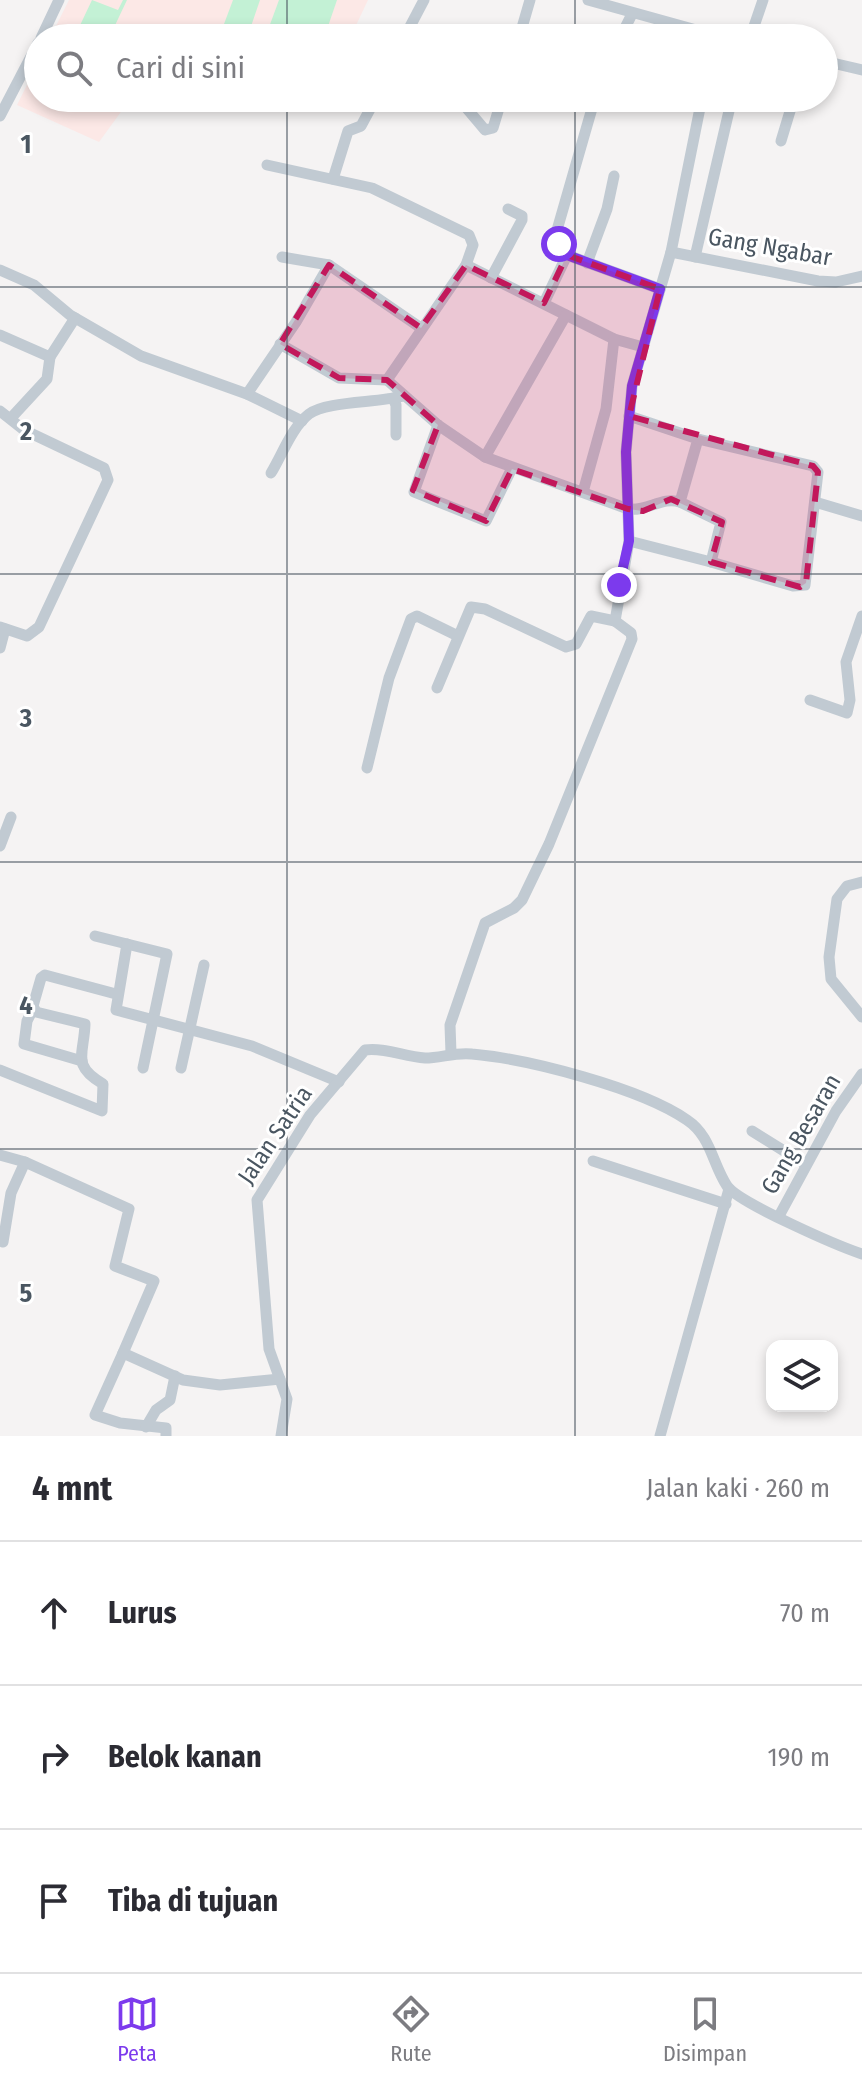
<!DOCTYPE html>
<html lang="id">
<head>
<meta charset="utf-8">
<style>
  body { margin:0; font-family:"Fira Sans Condensed",sans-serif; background:#f7f7f7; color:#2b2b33 }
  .controls { position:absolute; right:24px; bottom:24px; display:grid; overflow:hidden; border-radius:16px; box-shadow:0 4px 12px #0003 }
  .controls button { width:72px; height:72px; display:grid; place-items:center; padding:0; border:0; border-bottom:2px solid #e1e1e2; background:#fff; color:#2b2b33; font:40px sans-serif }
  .stop { position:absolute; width:24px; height:24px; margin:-18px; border:6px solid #7c3aed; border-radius:50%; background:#fff }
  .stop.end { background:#7c3aed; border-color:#fff; box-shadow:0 2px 8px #0008 }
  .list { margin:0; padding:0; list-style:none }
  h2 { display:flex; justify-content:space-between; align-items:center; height:104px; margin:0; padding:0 32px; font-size:34px }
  h2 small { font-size:26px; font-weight:400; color:#7c7c81 }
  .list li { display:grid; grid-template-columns:52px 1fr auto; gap:24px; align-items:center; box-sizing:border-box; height:144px; padding:0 32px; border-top:2px solid #e1e1e2 }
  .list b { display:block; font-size:30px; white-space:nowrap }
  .list em { font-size:26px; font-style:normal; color:#7c7c81 }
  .icon { flex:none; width:44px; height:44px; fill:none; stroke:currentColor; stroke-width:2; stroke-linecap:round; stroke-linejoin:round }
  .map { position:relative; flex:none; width:862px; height:1436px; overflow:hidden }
  .search { position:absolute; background:#fff; box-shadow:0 4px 12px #0003; left:24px; right:24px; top:24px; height:88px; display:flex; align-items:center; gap:20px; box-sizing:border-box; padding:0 28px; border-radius:44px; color:#7c7c81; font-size:30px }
  .sheet { height:536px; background:#fff }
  nav { display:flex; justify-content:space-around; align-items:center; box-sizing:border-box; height:112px; border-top:2px solid #e1e1e2; background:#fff; font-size:22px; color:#7c7c81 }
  nav a { display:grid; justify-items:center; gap:4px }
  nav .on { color:#7c3aed }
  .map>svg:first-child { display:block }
</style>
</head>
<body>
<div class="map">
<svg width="862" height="1436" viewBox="0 0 862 1436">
  <rect width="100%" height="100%" fill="#f5f3f3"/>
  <g fill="#fce8e6">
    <path d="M69 0H368L350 38H50Z"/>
    <path d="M38 63V98H131L99 142 17 105Z"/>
  </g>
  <g fill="#c3f1d5">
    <path d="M92 0 118 10 123 0H127L109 38H74Z"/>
    <path d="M233 0H260L247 38H209L207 32 224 24Z"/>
    <path d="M279 0H337L324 38H265Z"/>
  </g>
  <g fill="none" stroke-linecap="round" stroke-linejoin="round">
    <g stroke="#c1cad2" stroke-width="11">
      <path d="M588 0 725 38"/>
      <path d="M41 38 59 0"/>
      <path d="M404 38 424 0"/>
      <path d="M519 38 530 0"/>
      <path d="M620 38 632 14"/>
      <path d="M750 38 763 0"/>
      <path d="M824 61 862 70"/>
      <path d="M458 98 485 130 493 128 502 98"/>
      <path d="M0 116 38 43"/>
      <path d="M781 141 794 98"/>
      <path d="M267 165 372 188 469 235 473 245 466 265"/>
      <path d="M333 179 348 131 361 126 376 98"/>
      <path d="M671 252 818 281 836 282 862 276"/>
      <path d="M567 255 660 289"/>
      <path d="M282 257 329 265"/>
      <path d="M695 257 732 98"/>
      <path d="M587 263 607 209 614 176"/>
      <path d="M0 270 34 285 70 315 141 356 247 394 302 421"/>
      <path d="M491 278 522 220V216L508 209"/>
      <path d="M544 303 567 255 555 237 595 98"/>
      <path d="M0 335 50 357 75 318"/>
      <path d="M280 344 339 378 387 380"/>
      <path d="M643 347 614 339 466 265 387 380 438 425 485 457 628 509C647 512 662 496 680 502"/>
      <path d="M247 394 296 322 329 265 421 328"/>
      <path d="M393 398 396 405V435"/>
      <path d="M0 411 24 430 104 468 108 480 39 627 27 636 0 627"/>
      <path d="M629 416 698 439 680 502 721 522 711 562 629 541"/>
      <path d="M11 418 47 379 50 357"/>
      <path d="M438 425 414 492 486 521 512 468"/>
      <path d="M698 439 813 466 818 472 805 585 793 586 711 562"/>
      <path d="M485 457 566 315"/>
      <path d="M271 473C282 455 292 427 309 414 326 401 378 403 403 396"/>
      <path d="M583 492 606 409 614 339"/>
      <path d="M815 502 862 516"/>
      <path d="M0 648 5 629"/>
      <path d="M437 688 471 607 485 609 566 647 576 644 591 616 615 621"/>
      <path d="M810 700 847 713 850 700 846 662 862 616"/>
      <path d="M367 768 389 678 411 619 417 616 458 636"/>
      <path d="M0 846 11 817"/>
      <path d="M862 882 847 886 837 899 829 957 831 979 862 1017"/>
      <path d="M95 936 167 954 143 1068"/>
      <path d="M127 944 116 1010 252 1046 339 1082"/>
      <path d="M33 1009 27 1021 24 1044 82 1061"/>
      <path d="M451 1053 450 1025 485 923 514 908 522 900 549 844 632 639 631 633 615 621 629 541 626 452 632 386 671 252 702 98"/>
      <path d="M181 1068 204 965"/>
      <path d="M0 1070 102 1111 103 1084C71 1065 84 1055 85 1024L36 1012 33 1006 41 978 45 975 116 994"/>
      <path d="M752 1131 805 1164"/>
      <path d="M0 1155 25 1162 129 1209 115 1266 154 1281 123 1353 183 1380 220 1385 280 1379"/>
      <path d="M593 1161 726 1204"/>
      <path d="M779 1216 836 1111 862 1074"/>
      <path d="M3 1242 11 1193 25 1162"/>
      <path d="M123 1353 95 1415 120 1423 166 1428V1436"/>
      <path d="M146 1427 156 1410 170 1400 175 1376"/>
      <path d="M281 1436 287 1399 269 1349 257 1200 310 1115 365 1050C384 1047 405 1057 425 1058 441 1058 455 1052 472 1054 528 1059 641 1088 687 1120 711 1136 712 1163 727 1186 739 1203 838 1246 862 1254"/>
      <path d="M660 1436 729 1189"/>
    </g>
  </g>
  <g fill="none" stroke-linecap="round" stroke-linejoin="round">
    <path stroke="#7c3aed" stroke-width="10" d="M559 244 567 255 660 289 632 386 626 452 629 541 619 585"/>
  </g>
  <path fill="#c2185b" fill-opacity="0.2" stroke="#c2185b" stroke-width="6" stroke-dasharray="16 10" stroke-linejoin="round" d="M567 255 660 289 629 416 813 466 818 472 806 583 800 587 711 562 722 522 671 499 643 511 628 509 512 469 486 521 413 490 438 425 387 380 339 378 280 344 329 265 421 328 466 265 544 303Z"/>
  <path fill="none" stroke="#4a5661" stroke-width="2" stroke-opacity="0.55" d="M287 0V38M575 0V38M287 98V1436M575 98V1436M0 287H862M0 574H862M0 862H862M0 1149H862"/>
  <g text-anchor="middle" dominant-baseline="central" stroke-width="6" stroke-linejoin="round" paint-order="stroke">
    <g font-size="24" fill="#4a5661" stroke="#fff">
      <text transform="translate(770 247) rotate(10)">Gang Ngabar</text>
      <text transform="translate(801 1134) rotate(-60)">Gang Besaran</text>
      <text transform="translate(275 1135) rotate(-56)">Jalan Satria</text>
    </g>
  </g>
  <g font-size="26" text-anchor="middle" font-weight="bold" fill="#4a5661" stroke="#fff" stroke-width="6" stroke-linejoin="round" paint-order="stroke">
    <text x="26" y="153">1</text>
    <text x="26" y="440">2</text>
    <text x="26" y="727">3</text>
    <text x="26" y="1014">4</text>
    <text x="26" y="1302">5</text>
  </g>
</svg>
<div class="controls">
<button><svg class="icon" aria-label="layers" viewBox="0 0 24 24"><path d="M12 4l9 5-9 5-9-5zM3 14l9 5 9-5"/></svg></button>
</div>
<div class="stop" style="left:559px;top:244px"></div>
<div class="stop end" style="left:619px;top:585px"></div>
<div class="search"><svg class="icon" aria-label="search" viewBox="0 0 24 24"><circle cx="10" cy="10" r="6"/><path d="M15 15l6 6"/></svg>Cari di sini</div>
</div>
<section class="sheet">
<h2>4 mnt<small>Jalan kaki · 260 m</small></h2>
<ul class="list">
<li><svg class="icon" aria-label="ahead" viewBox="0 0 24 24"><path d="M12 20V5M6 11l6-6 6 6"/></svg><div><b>Lurus</b></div><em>70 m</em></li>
<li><svg class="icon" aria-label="right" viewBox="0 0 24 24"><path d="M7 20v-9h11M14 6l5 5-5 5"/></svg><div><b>Belok kanan</b></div><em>190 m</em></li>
<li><svg class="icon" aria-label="arrive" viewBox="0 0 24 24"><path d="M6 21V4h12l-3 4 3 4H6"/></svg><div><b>Tiba di tujuan</b></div></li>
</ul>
</section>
<nav>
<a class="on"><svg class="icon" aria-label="map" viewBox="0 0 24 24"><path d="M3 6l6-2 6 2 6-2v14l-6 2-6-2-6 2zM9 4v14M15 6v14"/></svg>Peta</a>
<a><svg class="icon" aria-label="directions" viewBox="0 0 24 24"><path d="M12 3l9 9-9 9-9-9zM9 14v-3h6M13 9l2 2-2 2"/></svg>Rute</a>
<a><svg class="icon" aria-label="saved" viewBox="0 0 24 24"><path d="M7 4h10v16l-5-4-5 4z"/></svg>Disimpan</a>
</nav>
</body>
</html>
